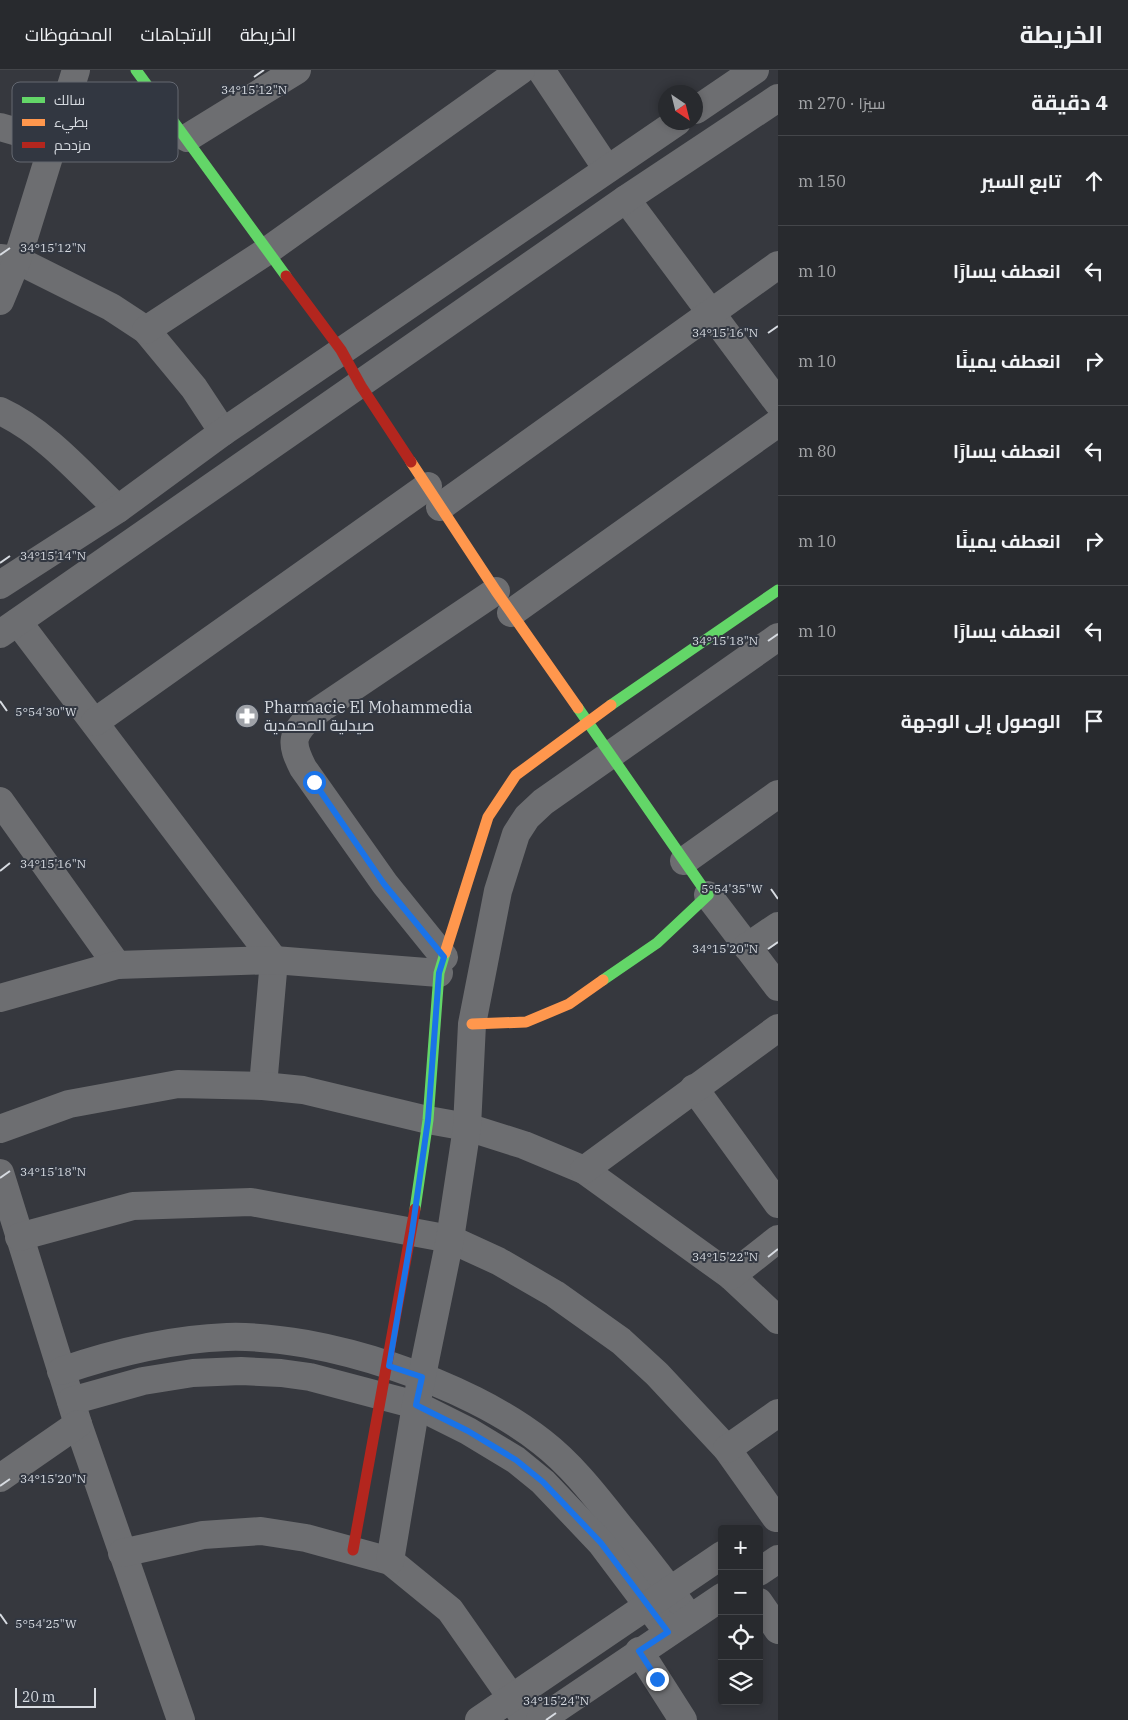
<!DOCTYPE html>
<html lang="ar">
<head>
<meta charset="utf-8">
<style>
  body { margin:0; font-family:"IBM Plex Serif",Cairo,serif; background:#34363a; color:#f1f3f6; direction:rtl }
  .controls { position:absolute; right:15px; bottom:15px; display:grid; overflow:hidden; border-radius:5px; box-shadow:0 2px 8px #0003 }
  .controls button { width:45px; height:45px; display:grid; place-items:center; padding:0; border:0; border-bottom:1px solid #44464a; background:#282a2e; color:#f1f3f6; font:25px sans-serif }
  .compass { position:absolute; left:658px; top:15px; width:45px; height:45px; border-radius:50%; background:#282a2e; box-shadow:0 2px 8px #0003; rotate:145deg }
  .scale { position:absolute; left:15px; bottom:12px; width:81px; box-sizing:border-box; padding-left:5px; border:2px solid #d7dbe1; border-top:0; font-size:14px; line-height:18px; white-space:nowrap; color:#d7dbe1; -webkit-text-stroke:4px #323741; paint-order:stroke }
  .stop { position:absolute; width:15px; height:15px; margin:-11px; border:4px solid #1a73e8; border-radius:50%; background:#fff }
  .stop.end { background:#1a73e8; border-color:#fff; box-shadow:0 1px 5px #0008 }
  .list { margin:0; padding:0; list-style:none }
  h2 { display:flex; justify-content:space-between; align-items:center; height:65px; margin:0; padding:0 20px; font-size:21px }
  h2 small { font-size:16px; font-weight:400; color:#a5a7aa }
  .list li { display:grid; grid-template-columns:32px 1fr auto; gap:15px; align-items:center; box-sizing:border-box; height:90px; padding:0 20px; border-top:1px solid #44464a }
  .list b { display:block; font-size:19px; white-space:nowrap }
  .list em { font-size:16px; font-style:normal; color:#a5a7aa }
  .icon { flex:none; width:28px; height:28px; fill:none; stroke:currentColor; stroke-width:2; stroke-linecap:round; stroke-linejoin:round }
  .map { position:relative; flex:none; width:778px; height:1650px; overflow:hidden; direction:ltr }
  header { display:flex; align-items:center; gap:30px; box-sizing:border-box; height:70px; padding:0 25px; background:#282a2e; border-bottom:1px solid #44464a }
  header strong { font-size:24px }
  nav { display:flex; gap:28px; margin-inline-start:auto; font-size:18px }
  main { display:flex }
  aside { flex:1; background:#282a2e }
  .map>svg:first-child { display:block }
</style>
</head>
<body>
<header>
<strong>الخريطة</strong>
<nav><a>الخريطة</a><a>الاتجاهات</a><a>المحفوظات</a></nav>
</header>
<main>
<aside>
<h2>4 دقيقة<small>سيرًا · 270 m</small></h2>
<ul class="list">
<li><svg class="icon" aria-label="ahead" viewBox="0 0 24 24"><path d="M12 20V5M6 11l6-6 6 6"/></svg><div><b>تابع السير</b></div><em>150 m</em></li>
<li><svg class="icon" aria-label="left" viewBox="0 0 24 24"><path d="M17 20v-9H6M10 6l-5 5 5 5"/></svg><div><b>انعطف يسارًا</b></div><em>10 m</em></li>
<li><svg class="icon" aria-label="right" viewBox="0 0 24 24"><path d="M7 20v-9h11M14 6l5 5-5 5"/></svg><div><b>انعطف يمينًا</b></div><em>10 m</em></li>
<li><svg class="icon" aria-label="left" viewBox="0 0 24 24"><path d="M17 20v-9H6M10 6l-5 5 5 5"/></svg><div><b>انعطف يسارًا</b></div><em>80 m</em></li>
<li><svg class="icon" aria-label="right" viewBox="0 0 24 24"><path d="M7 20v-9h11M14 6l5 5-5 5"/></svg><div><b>انعطف يمينًا</b></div><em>10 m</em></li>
<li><svg class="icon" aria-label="left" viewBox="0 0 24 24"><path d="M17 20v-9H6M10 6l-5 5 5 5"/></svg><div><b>انعطف يسارًا</b></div><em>10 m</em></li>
<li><svg class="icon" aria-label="arrive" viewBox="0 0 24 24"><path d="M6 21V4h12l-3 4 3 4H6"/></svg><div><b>الوصول إلى الوجهة</b></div></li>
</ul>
</aside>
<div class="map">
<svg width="778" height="1650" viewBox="0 0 778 1650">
  <rect width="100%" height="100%" fill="#36383e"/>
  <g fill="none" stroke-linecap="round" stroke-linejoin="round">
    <g stroke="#6d6e71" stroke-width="28">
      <path d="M541 0 607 99"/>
      <path d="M696 40 755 0"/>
      <path d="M0 57 52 72"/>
      <path d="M187 68 297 0"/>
      <path d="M626 129 778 333"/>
      <path d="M0 188 17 190 111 237 146 260 194 318 223 362"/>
      <path d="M0 231 17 190 76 0"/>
      <path d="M146 260 267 181 521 0"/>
      <path d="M0 341C47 363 81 404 118 439"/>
      <path d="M440 437 778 195"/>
      <path d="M0 515 118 439 223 362 677 52"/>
      <path d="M511 543 778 353"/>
      <path d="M18 552 274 890 263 1016"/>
      <path d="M0 564 626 129 778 28"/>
      <path d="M95 652 428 416"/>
      <path d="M0 731 117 895"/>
      <path d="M684 791 778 724"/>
      <path d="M708 825 778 917"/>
      <path d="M747 877 778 856"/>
      <path d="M444 887 385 814 303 698C290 672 291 665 312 645L496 521"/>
      <path d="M0 928 117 895 274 890 439 903"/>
      <path d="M694 1018 778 1134"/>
      <path d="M0 1059 69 1034 178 1014 263 1016 303 1020 428 1050 467 1057 524 1075 584 1100 731 1206 778 1250"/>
      <path d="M584 1100 778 958"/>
      <path d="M0 1103 78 1354 181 1650"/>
      <path d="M19 1167 133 1136 251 1132 450 1169 498 1191 555 1224 621 1271 657 1304 727 1379 776 1448"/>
      <path d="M731 1206 778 1169"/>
      <path d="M61 1301C114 1283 171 1269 227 1267 322 1264 468 1313 542 1372 573 1396 597 1428 621 1458 645 1487 668 1517 690 1548"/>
      <path d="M71 1331 143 1311 193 1303 241 1301 281 1303 310 1307 416 1335 468 1361 516 1390 543 1412 601 1473 668 1562"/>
      <path d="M727 1379 778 1343"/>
      <path d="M0 1408 78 1354"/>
      <path d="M122 1483 203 1465 261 1461 306 1468 390 1491 450 1540 511 1627 525 1650"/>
      <path d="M390 1491 416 1335 450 1169 467 1057 472 954 498 821 516 764 527 747 543 732 778 567"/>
      <path d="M759 1502 778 1489"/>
      <path d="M759 1532 778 1560"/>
      <path d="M639 1581 683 1650"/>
      <path d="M479 1650 722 1485"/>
      <path d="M540 1650 722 1527"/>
    </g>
    <g stroke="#63d668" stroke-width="11">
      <path d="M136 0 286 206"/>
      <path d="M611 635 778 520"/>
      <path d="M578 638 708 825 657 873 603 910"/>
      <path d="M415 1139 428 1050 439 903 445 883"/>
    </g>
    <g stroke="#ff974d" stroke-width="11">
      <path d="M411 392 496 521 578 638"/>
      <path d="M445 883 488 747 516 705 611 635"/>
      <path d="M472 954 526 952 569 934 603 910"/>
    </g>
    <g stroke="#b3261e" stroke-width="11">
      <path d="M286 206 341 280 361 316 411 392"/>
      <path d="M353 1480 415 1139"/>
    </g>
  </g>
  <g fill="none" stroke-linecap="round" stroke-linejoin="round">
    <path stroke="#1a73e8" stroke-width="6" d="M314 712 384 814 444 887 439 903 428 1050 412 1162 389 1296 422 1307 416 1335 468 1361 516 1390 543 1412 601 1473 668 1562 639 1581 657 1609"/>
  </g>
  <path fill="none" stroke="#d7dbe1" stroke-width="2" d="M254 7 264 0M0 185 10 178M768 263 778 256M0 493 10 486M768 571 778 564M0 631 7 641M0 801 10 793M771 819 778 829M768 879 778 872M0 1108 10 1101M768 1187 778 1179M0 1416 10 1409M0 1544 7 1554M546 1650 556 1643"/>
  <defs>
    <g id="pharmacy-disc" transform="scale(1.25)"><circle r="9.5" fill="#9fa2a8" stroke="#323741"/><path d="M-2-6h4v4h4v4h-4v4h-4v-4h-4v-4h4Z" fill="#fff"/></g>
  </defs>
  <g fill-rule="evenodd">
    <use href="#pharmacy-disc" x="247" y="646"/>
  </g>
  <g text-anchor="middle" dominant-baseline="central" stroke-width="4" stroke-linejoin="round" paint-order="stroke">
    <g font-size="16" fill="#d7dbe1" stroke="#323741" text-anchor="start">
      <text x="264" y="637">Pharmacie El Mohammedia<tspan x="264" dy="18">صيدلية المحمدية</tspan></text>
    </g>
  </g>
  <rect x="12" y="12" width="166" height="80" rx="8" fill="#323741" stroke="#646871" stroke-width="1"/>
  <rect x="22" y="27" width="23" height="6" fill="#63d668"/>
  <rect x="22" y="49" width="23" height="7" fill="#ff974d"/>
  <rect x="22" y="72" width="23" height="6" fill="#b3261e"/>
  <g font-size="14" fill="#d7dbe1">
    <text x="54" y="35">سالك</text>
    <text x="54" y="57">بطيء</text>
    <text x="54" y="80">مزدحم</text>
  </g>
  <g font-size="12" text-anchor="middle" fill="#d7dbe1" stroke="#323741" stroke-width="4" stroke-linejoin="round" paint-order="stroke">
    <text x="254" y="24">34°15'12"N</text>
    <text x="53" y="182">34°15'12"N</text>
    <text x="725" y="267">34°15'16"N</text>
    <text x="53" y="490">34°15'14"N</text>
    <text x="725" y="575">34°15'18"N</text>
    <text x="46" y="646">5°54'30"W</text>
    <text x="53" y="798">34°15'16"N</text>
    <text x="732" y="823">5°54'35"W</text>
    <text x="725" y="883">34°15'20"N</text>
    <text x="53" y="1106">34°15'18"N</text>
    <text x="725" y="1191">34°15'22"N</text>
    <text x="53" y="1413">34°15'20"N</text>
    <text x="46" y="1558">5°54'25"W</text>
    <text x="556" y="1635">34°15'24"N</text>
  </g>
</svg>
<div class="controls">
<button>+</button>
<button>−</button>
<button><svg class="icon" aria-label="locate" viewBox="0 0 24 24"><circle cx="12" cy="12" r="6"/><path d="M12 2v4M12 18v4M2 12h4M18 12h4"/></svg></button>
<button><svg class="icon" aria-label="layers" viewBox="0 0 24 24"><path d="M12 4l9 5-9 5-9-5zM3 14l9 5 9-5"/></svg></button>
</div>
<svg class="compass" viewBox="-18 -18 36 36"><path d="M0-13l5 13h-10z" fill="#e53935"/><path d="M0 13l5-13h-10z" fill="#a5a7aa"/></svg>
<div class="scale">20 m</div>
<div class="stop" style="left:314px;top:712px"></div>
<div class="stop end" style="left:657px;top:1609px"></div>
</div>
</main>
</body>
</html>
